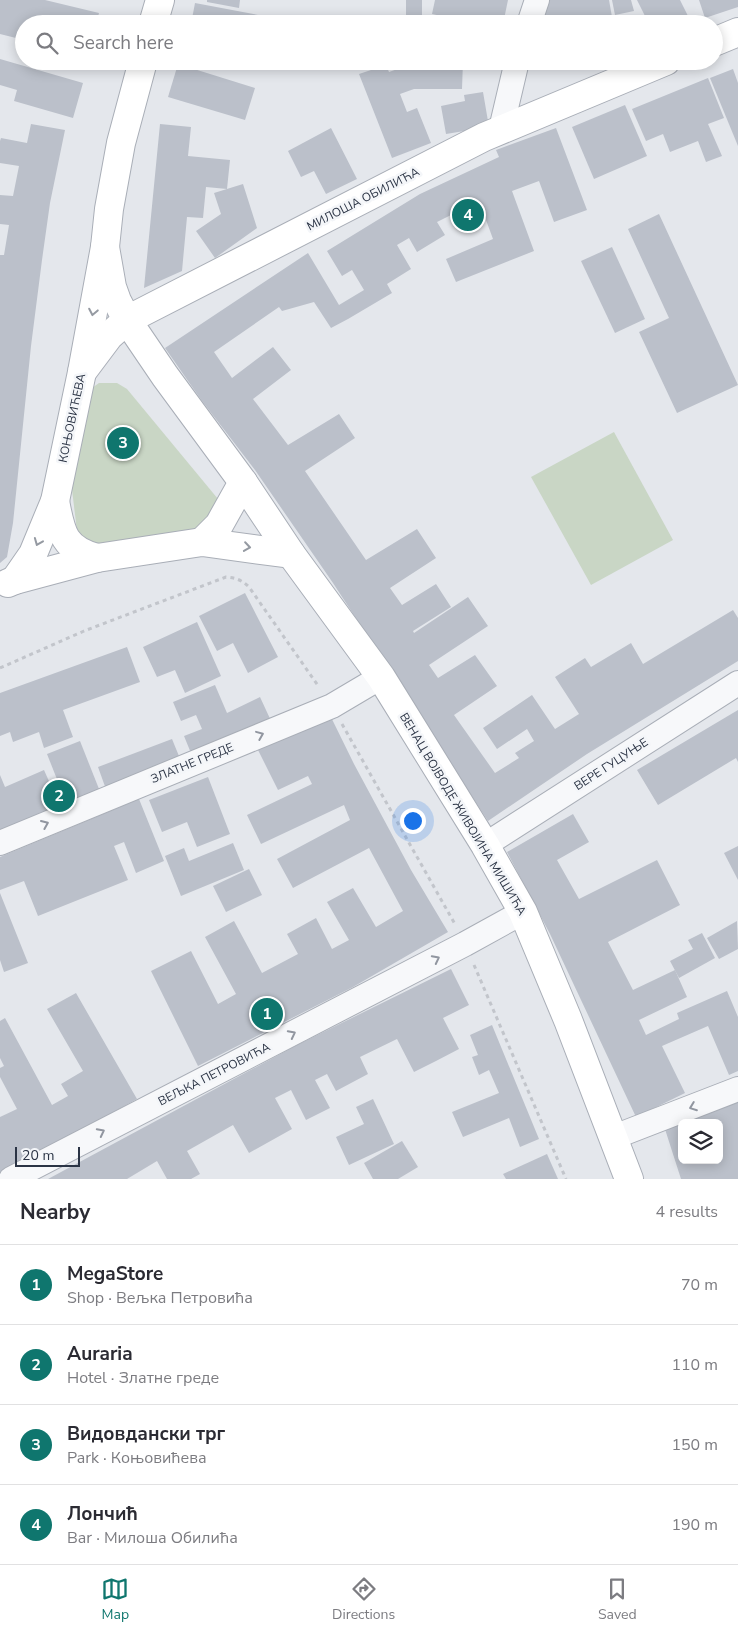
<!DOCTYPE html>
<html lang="en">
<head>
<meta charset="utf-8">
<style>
  body { margin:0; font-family:"Nunito Sans",sans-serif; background:#f7f7f7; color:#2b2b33 }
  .controls { position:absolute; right:15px; bottom:15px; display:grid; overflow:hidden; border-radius:8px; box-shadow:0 2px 12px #0003 }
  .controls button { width:45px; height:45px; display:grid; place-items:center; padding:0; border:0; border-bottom:1px solid #e1e1e2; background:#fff; color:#2b2b33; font:25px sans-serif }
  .scale { position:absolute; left:15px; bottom:12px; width:65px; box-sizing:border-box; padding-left:5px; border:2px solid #2b3445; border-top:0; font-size:14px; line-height:18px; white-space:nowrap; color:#2b3445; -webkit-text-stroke:4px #f4f6f9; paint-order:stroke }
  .you { position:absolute; left:412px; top:820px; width:18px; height:18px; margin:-12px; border:4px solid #fff; border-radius:50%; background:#1a73e8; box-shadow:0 0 0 8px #1a73e833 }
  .badge { display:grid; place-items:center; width:32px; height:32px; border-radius:50%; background:#0f766e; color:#fff; font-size:16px; font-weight:700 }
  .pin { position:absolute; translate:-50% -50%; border:2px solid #fff; box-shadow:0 1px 5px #0006 }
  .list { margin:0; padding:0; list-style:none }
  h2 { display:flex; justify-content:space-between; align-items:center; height:65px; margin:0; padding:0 20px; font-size:21px }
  h2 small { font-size:16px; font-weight:400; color:#7c7c81 }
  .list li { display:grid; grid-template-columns:32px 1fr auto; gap:15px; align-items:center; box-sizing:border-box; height:80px; padding:0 20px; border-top:1px solid #e1e1e2 }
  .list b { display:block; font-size:19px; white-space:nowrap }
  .list p { margin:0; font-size:16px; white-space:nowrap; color:#7c7c81 }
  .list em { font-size:16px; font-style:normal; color:#7c7c81 }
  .icon { flex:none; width:28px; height:28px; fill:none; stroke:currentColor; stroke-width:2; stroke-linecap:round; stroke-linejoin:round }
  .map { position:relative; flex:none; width:738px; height:1179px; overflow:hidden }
  .search { position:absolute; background:#fff; box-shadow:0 2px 12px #0003; left:15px; right:15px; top:15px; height:55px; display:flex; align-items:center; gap:12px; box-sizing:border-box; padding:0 18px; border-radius:28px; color:#7c7c81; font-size:19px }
  .sheet { height:385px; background:#fff }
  nav { display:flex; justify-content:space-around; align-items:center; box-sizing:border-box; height:70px; border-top:1px solid #e1e1e2; background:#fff; font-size:14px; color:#7c7c81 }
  nav a { display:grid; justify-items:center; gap:2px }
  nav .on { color:#0f766e }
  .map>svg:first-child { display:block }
</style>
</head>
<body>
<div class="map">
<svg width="738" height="1179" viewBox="0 0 738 1179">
  <rect width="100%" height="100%" fill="#e4e7ec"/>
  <g fill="#c9d6c5">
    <path d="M99 383H117L127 389 218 499 210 529 105 544 89 542 77 531 70 473 92 388Z"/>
    <path d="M614 432 673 540 591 585 531 477Z"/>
  </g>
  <g fill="#bbc0ca" fill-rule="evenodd">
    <path d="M0 0H45L99 13 96 24H24V40L0 34Z"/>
    <path d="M207 0H240L239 8 207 2Z"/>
    <rect x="406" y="0" width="16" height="24"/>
    <path d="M435 0H508L503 24H469V22L432 14Z"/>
    <path d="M542 0H609L612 17 580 24H547Z"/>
    <path d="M612 0H631L634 11 615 15Z"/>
    <path d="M637 0H680L690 20 683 24H649Z"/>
    <path d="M699 0H738V7L705 18Z"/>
    <path d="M195 3 300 23V24H191Z"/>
    <path d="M0 59 83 83 73 118 14 101 17 90 0 85Z"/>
    <path d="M256 61H287L286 68Z"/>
    <path d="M406 61H422V65L440 66V61H463L462 89H414L400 94 407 112 417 108 431 143 392 158 359 74 386 65 389 72 406 66Z"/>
    <path d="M178 64 255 88 245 120 168 97Z"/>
    <path d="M733 69 738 83V146L710 78Z"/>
    <path d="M708 78 724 118 708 124 722 156 706 162 698 141 670 152 663 134 646 141 632 109Z"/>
    <path d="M483 92 489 127 446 134 441 106 465 101 464 95Z"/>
    <path d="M625 105 647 156 594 179 572 127Z"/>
    <path d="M31 124 65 130 50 203 42 260 31 346 13 523 7 557 0 563V255H4L9 225 0 224V195L13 196 19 166 0 163V141L1 138 27 143Z"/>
    <path d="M160 124 191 127 188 156 230 160 227 189 206 187 203 218 187 217 182 271 144 288Z"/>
    <path d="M331 128 357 179 326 194 314 171 301 177 288 151Z"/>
    <path d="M556 128 587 210 554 222 539 181 512 191 534 251 456 282 446 259 493 239 479 201 437 222 445 235 417 252 409 238 397 245 411 269 387 284 392 293 348 319 331 328 314 302 282 311 279 307 214 352 232 378 273 347 291 370 253 399 288 445 339 414 355 438 305 471 366 560 417 529 436 558 390 588 402 605 436 584 451 607 413 631 414 633 468 597 488 626 429 665 438 678 475 655 497 686 454 715 495 773 519 758 515 753 534 741 527 729 497 749 483 728 532 695 555 729 579 714 555 677 585 658 591 667 631 643 643 664 733 610 738 618V661L587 754 488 821 333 583 255 470 202 401 165 348 308 253 339 305 364 290 352 270 342 276 327 251 420 194 499 157 496 150Z"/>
    <path d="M243 184 257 228 215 258 196 231 221 214 214 193Z"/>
    <path d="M659 214 738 385 677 413 639 332 669 318 628 229Z"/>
    <path d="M612 247 645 319 615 333 581 261Z"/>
    <path d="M245 593 278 657 248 673 233 643 217 651 199 616Z"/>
    <path d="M197 622 221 676 185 693 175 670 157 677 143 647Z"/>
    <path d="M127 647 140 682 63 710 73 737 44 748 39 732 13 742 10 732 0 736V693Z"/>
    <path d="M215 685 227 713 260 697 272 723 193 758 184 736 202 729 196 715 181 721 173 702Z"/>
    <path d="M327 709 354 764 411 870 448 932 353 987 198 1066 151 971 191 951 218 1004 236 994 205 937 234 921 262 973 298 954 287 934 316 918 332 949 349 940 327 902 353 888 376 927 403 911 369 848 293 888 277 859 350 820 344 805 261 844 247 815 312 784 308 776 278 790 255 744Z"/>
    <path d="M738 710V762L736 758 658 805 637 770Z"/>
    <path d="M172 739 181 761 107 792 98 767Z"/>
    <path d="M80 741 101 794 68 807 47 754Z"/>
    <path d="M44 770 60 806 0 831V775L5 787Z"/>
    <path d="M208 777 230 834 197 847 187 822 162 832 149 800Z"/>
    <path d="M139 799 164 861 136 873 124 842 114 846 128 880 38 916 24 881 0 890V857Z"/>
    <path d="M573 814 589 842 557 860 579 899 657 860 680 905 608 942 633 990 675 970 687 997 639 1020 646 1035 679 1019 677 1013 727 991 738 1017V1071L729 1075 708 1026 662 1046 685 1093 636 1117 550 934 507 852Z"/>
    <path d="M233 843 244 870 181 896 165 856 184 848 189 861Z"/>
    <path d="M738 846V880L724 853Z"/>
    <path d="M249 869 262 895 226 912 213 886Z"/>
    <path d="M0 893 28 963 4 972 0 960Z"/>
    <path d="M737 921 738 949 719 959 707 938Z"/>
    <path d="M702 933 715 958 679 978 670 961 693 949 688 940Z"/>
    <path d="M451 969 469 1005 443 1018 459 1049 436 1061 414 1072 397 1039 360 1057 368 1074 336 1091 327 1074 315 1080 330 1108 306 1120 291 1090 275 1098 292 1129 249 1153 233 1125 187 1151 200 1174 191 1179H167L157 1161 127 1179H48L297 1045Z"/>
    <path d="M76 993 137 1099 0 1175V1117L17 1109 0 1077V1068L4 1066 0 1058V1021L5 1018 52 1105 68 1096 61 1084 83 1071 47 1009Z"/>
    <path d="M492 1025 539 1139 520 1147 509 1118 463 1137 452 1112 499 1093 489 1070 479 1075 472 1057 478 1055 470 1035Z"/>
    <path d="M738 1095V1179H681L664 1126ZM682 1123H719V1160H682Z"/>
    <path d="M373 1099 394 1144 349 1165 336 1137 364 1124 356 1107Z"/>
    <path d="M402 1141 418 1167 398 1179H373L364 1163Z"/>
    <path d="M547 1154 558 1179H506L503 1174Z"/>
  </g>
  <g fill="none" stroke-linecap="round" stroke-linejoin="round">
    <g stroke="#a9aeb7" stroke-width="26">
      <g id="street">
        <path d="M529 24 537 0"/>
        <path d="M501 129 517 61"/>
        <path d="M0 843 332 706 381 677"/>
        <path d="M485 845 738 683"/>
        <path d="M614 1137 738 1089"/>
        <path d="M11 1179 465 944 523 912"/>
      </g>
    </g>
    <g stroke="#a9aeb7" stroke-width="30">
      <g id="secondary">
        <path d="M153 24 160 0"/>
        <path d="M714 42 738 32"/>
        <path d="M105 247 112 287 117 301 127 320 165 376 243 482 291 554 381 677 485 845 523 912 568 1020 629 1179"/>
        <path d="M82 372 109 336 127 320 484 137 666 61"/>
        <path d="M55 501C61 532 63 549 97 558"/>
        <path d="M202 542 219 525 243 482"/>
        <path d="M15 580 33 554 55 501 82 372 105 247 109 209 121 143 143 61"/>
        <path d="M8 583 15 580 97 558 202 542 291 554"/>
      </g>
    </g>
    <g stroke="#c2c5cb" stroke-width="3" stroke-dasharray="4 4" stroke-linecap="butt">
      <path d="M0 668 84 631 226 577C236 578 242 580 249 587L319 687"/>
      <path d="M342 724 456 926"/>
      <path d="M474 965 566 1179"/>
    </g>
    <use href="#street" stroke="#f7f8fa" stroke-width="24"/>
    <use href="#secondary" stroke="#fff" stroke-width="28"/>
  </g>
  <defs><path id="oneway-chevron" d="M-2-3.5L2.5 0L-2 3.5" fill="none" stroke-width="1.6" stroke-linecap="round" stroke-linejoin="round" transform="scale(1.25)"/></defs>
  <g stroke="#959aa2">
    <use href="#oneway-chevron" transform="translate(93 312) rotate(101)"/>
    <use href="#oneway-chevron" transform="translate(38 542) rotate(112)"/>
    <use href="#oneway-chevron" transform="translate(247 547) rotate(8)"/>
  </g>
  <g stroke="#9196a0">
    <use href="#oneway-chevron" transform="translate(260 735) rotate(-22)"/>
    <use href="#oneway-chevron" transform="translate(45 824) rotate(-23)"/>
    <use href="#oneway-chevron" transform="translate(436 959) rotate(-27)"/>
    <use href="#oneway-chevron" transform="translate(292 1034) rotate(-27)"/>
    <use href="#oneway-chevron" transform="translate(693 1107) rotate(159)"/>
    <use href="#oneway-chevron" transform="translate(101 1132) rotate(-27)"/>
  </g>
  <g text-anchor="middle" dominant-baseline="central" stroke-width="5" stroke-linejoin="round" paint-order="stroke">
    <g font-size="12" fill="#2b3445" stroke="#f4f6f9">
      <text transform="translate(363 199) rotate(-27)">МИЛОША ОБИЛИЋА</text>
      <text transform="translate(72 418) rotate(-78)">КОЊОВИЋЕВА</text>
      <text transform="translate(192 763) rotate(-22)">ЗЛАТНЕ ГРЕДЕ</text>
      <text transform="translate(611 764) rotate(-33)">ВЕРЕ ГУЦУЊЕ</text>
      <text transform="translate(463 814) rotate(59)">ВЕНАЦ ВОЈВОДЕ ЖИВОЈИНА МИШИЋА</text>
      <text transform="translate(214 1074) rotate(-27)">ВЕЉКА ПЕТРОВИЋА</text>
    </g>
  </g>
</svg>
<div class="controls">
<button><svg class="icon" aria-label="layers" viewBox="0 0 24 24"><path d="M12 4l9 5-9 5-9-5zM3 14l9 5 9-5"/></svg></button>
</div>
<div class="scale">20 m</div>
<div class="you"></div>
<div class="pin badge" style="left:267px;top:1014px">1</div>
<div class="pin badge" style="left:59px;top:796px">2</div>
<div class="pin badge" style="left:123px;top:443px">3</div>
<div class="pin badge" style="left:468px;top:215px">4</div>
<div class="search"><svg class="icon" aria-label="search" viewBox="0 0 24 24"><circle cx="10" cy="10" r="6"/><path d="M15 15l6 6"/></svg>Search here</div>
</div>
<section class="sheet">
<h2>Nearby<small>4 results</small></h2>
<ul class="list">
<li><span class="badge">1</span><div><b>MegaStore</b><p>Shop · Вељка Петровића</p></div><em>70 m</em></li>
<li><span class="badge">2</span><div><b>Auraria</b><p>Hotel · Златне греде</p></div><em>110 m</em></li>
<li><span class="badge">3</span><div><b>Видовдански трг</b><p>Park · Коњовићева</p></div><em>150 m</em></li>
<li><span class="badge">4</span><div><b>Лончић</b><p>Bar · Милоша Обилића</p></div><em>190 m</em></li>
</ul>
</section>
<nav>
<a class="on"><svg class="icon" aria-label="map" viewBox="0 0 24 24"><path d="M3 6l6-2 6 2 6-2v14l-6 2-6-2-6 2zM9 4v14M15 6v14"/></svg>Map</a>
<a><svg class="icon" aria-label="directions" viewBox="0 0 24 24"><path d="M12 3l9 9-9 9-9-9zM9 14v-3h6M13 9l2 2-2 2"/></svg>Directions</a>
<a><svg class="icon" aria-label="saved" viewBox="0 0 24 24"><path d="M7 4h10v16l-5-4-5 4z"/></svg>Saved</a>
</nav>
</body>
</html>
